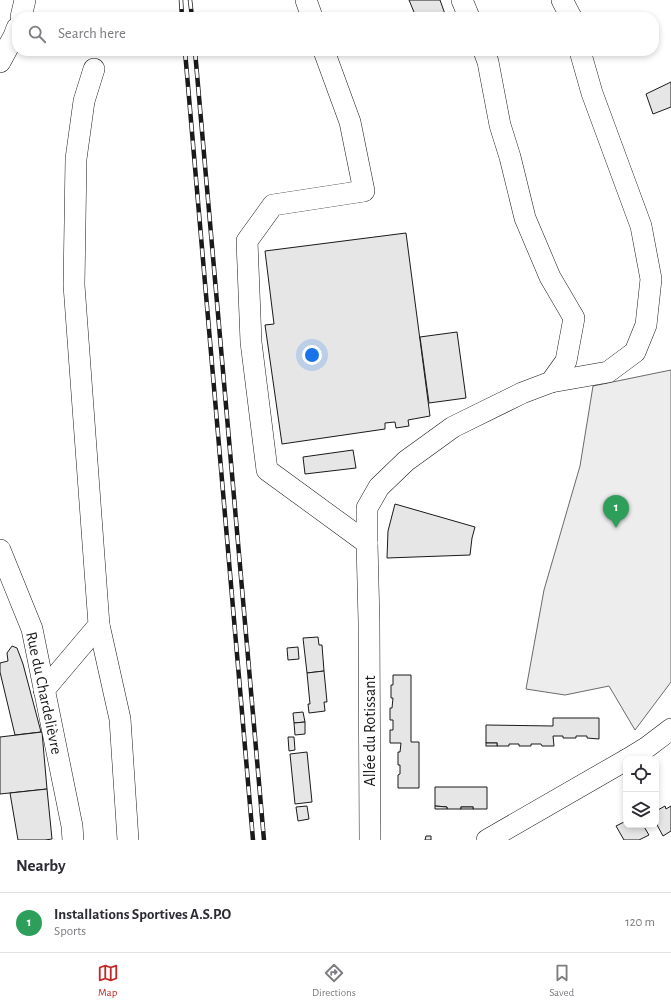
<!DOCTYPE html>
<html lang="en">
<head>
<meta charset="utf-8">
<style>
  body { margin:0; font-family:"Alegreya Sans",sans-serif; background:#f7f7f7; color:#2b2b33 }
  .controls { position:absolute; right:12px; bottom:12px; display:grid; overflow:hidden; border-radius:8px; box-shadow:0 2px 6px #0003 }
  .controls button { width:36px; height:36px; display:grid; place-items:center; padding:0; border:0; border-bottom:1px solid #e1e1e2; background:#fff; color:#2b2b33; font:20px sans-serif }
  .you { position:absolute; left:312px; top:355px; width:14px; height:14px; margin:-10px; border:3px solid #fff; border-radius:50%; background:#1a73e8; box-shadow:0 0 0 6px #1a73e833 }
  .badge { display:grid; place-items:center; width:26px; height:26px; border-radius:50%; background:#c62828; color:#fff; font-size:13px; font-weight:700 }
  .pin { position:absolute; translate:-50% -33px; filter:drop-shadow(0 1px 2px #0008) }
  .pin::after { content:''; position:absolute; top:21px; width:14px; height:12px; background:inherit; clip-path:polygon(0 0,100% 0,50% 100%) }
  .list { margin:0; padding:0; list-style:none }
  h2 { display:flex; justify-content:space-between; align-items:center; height:52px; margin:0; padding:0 16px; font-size:17px }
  h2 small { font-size:13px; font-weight:400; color:#7c7c81 }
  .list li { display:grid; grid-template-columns:26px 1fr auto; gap:12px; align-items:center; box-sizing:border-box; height:60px; padding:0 16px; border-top:1px solid #e1e1e2 }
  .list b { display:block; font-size:15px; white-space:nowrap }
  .list p { margin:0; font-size:13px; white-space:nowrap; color:#7c7c81 }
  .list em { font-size:13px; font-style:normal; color:#7c7c81 }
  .icon { flex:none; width:22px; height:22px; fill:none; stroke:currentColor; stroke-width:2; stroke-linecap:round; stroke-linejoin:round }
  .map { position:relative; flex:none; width:671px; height:840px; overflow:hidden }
  .search { position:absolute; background:#fff; box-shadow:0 2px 6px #0003; left:12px; right:12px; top:12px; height:44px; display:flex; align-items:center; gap:10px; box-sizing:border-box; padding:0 14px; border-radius:16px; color:#7c7c81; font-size:15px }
  .sheet { height:112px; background:#fff }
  nav { display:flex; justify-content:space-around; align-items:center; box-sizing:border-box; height:56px; border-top:1px solid #e1e1e2; background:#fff; font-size:11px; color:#7c7c81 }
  nav a { display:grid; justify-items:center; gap:2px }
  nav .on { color:#c62828 }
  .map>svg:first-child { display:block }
</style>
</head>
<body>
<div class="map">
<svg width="671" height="840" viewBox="0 0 671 840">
  <rect width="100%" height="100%" fill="#fff"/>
  <path fill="#ededed" stroke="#6a6a6a" d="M671 370V682L635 730 609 686 565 695 526 689 544 590 580 466 593 386Z"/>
  <g fill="#e6e6e6" stroke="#1a1a1a">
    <path d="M409 0H440L446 17H416Z"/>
    <path d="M671 82V107L653 114 646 94Z"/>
    <path d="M406 233 430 416 408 420 409 426 396 428 395 422 385 423V429L282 444 265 325 274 324 265 251Z"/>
    <path d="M457 332 466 398 429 403 420 337Z"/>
    <path d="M353 450 356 468 305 474 303 457Z"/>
    <path d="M395 504 475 527 472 538 470 555 387 558 388 531Z"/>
    <path d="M318 637 319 645H322L324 671 307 673 303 638Z"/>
    <path d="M12 646 17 648 23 664 41 732 15 735 0 672V663L8 661 7 653Z"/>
    <path d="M298 647 299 659 288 660 287 648Z"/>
    <path d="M324 671 327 702H324L325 711 309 713 308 704H310L307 673Z"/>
    <path d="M393 675H411V742H419V788H398V775L400 774V765H398V752H400L401 743H390V730H393V720H390V708H392L393 698H391V685H393Z"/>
    <path d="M303 712 305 722 294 723 293 713Z"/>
    <path d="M553 718H599V739L587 738V736H576V738H563V736H553L554 746H542L541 744H531V746H519V744H509V746H497V743H486V725L553 726Z"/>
    <path d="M305 722V734L295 735 294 723Z"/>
    <path d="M42 732 47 789 0 794V737Z"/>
    <path d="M288 737H294L295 750 289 751Z"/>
    <rect x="486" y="743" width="11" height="3"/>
    <path d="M307 752 312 802 295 804 290 754Z"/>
    <path d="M435 787H487V809H473V807H461V809H447V807L435 806Z"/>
    <path d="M47 789 52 839 45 840H18L10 793Z"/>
    <path d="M307 806 309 819 298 821 296 807Z"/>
    <path d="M435 806 447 807V809H435Z"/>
    <path d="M665 806 666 809 671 806V831L663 836 656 823V811Z"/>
    <rect x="461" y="807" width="12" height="2"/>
    <path d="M626 821V825H643L649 835 639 840H624L616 826Z"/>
    <path d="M426 836H431V840H425Z"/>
  </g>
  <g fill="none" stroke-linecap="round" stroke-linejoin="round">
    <g stroke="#1a1a1a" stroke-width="22">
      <g id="minor">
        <path d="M306 0 312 17"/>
        <path d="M462 0 469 17"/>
        <path d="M562 0 571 17"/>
        <path d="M21 17 25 0"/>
        <path d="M324 51 350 122 364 191 273 205 247 241 251 342 267 470 367 543"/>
        <path d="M0 62 14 36 17 28"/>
        <path d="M551 382 608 372 635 352 646 325 651 279 641 226 592 93 580 51"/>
        <path d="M0 550 32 629 72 826 73 840"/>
        <path d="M99 625 120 719 128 840"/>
        <path d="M44 690 99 625 74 285 76 159 84 101 94 69"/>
        <path d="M628 759 646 748 671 729"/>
        <path d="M370 840 369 622 367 543V508L379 487 406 461 453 427 522 393 551 382 566 361 574 318 550 277 525 218 510 157 500 125 488 62 484 51"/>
        <path d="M487 840 626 760"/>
      </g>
    </g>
    <use href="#minor" stroke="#fff" stroke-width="21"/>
    <g stroke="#1a1a1a" stroke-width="4.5">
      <g id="rail">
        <path d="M181 0 182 17"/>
        <path d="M190 0 192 17"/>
        <path d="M185 51 253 840"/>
        <path d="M195 51 264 840"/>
      </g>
    </g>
    <use href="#rail" stroke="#fff" stroke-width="3" stroke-dasharray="9" stroke-linecap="butt"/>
  </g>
  <g text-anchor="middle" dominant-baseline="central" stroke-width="3" stroke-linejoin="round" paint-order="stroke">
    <g font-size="16" fill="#1a1a1a" stroke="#fff">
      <text transform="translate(44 693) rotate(78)">Rue du Chardelièvre</text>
      <text transform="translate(370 731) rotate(-90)">Allée du Rotissant</text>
    </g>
  </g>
</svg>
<div class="controls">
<button><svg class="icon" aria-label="locate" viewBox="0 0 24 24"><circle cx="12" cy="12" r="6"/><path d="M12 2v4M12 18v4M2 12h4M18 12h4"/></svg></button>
<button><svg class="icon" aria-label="layers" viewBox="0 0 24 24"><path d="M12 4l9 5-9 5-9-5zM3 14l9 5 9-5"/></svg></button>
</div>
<div class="you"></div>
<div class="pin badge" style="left:616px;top:528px;background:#2e9e5b">1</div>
<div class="search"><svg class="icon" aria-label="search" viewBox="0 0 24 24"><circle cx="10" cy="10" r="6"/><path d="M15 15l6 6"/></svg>Search here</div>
</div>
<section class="sheet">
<h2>Nearby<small></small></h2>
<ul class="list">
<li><span class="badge" style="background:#2e9e5b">1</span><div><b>Installations Sportives A.S.P.O</b><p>Sports</p></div><em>120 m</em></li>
</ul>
</section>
<nav>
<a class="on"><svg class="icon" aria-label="map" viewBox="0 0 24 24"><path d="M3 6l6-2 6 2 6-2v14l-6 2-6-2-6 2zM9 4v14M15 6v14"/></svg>Map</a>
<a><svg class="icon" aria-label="directions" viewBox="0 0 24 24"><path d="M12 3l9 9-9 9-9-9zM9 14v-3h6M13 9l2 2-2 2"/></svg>Directions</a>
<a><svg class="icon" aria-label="saved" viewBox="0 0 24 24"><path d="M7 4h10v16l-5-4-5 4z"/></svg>Saved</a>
</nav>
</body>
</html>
